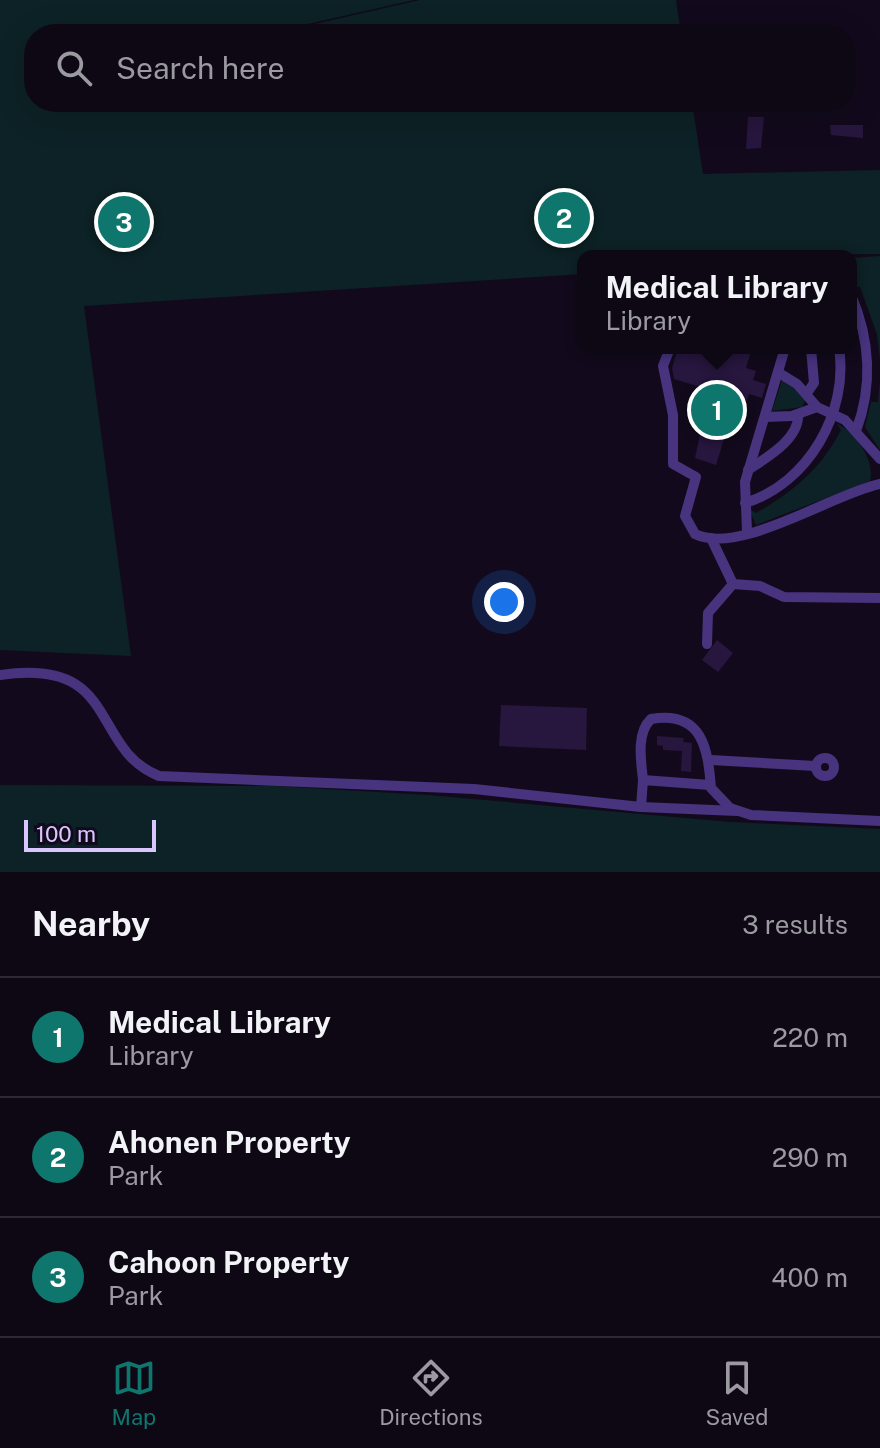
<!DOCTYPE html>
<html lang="en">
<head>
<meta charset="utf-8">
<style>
  body { margin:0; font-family:"Public Sans",sans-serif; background:#17111e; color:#f1f3f6 }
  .scale { position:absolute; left:24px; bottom:20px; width:132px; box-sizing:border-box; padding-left:8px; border:4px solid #d9c6ff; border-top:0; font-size:22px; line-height:28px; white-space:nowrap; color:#d9c6ff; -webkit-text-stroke:6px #120a1c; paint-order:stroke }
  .you { position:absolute; left:504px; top:602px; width:28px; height:28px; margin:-20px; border:6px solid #fff; border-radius:50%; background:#1a73e8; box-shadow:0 0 0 12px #1a73e833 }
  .badge { display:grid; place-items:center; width:52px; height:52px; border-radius:50%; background:#0f766e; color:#fff; font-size:26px; font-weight:700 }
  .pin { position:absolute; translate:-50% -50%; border:4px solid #fff; box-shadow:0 2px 8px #0006 }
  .popup { position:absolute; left:577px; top:250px; width:280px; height:104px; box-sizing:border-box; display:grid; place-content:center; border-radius:16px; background:#0e0815; filter:drop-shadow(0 2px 6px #0005); font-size:26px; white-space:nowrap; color:#9b9aa0 }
  .popup b { font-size:30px; color:#f1f3f6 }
  .popup::after { content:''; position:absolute; left:50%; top:100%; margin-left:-16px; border:16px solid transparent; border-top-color:#0e0815 }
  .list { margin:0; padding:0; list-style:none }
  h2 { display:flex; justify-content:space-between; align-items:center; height:104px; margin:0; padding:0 32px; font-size:34px }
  h2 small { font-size:26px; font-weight:400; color:#9b9aa0 }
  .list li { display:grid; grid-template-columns:52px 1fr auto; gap:24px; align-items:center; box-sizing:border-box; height:120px; padding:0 32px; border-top:2px solid #2e2934 }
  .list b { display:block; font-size:30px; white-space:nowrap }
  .list p { margin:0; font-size:26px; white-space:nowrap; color:#9b9aa0 }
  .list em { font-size:26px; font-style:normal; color:#9b9aa0 }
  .icon { flex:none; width:44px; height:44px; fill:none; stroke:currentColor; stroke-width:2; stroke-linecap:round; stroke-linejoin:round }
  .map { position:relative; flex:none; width:880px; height:872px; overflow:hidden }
  .search { position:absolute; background:#0e0815; box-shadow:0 8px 32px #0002; left:24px; right:24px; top:24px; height:88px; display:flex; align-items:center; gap:20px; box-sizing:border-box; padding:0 28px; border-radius:32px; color:#9b9aa0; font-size:30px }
  .sheet { height:464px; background:#0e0815 }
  nav { display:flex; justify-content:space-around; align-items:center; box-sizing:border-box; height:112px; border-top:2px solid #2e2934; background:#0e0815; font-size:22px; color:#9b9aa0 }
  nav a { display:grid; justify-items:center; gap:4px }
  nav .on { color:#0f766e }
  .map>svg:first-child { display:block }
</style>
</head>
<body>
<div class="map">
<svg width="880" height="872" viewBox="0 0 880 872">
  <rect width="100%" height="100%" fill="#120a1c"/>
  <g fill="#0d2226">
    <path d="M0 0H414L263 34H34V102H692L703 174 880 170V254L583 256V274L84 306 131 656 0 650Z"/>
    <path d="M420 0H676L681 34H271Z"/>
    <path d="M880 256V360L877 334 860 287H851V258Z"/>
    <path d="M782 380 791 383 805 401 802 407 772 411Z"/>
    <path d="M880 380V450L865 427 871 402H878Z"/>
    <path d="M837 424C855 431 876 462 870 481L756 525 749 509 756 513C793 492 821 469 841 430Z"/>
    <path d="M0 785 274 786 428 795 730 822 880 829V872H0Z"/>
  </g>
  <g fill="#27163e">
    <path d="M748 117H764L761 148 746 149Z"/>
    <path d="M830 125H863V138L831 135Z"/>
    <path d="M678 348H752L746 368 756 371 753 380 766 384 762 398 749 394 747 401 737 398 716 465 695 458 701 430 695 428 707 389 674 379 672 368Z"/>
    <path d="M717 640 733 653 718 672 702 660Z"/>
    <path d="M501 705 587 708 586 750 499 746Z"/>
    <path d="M657 736 684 738 683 742 692 743 691 772 681 771 682 751 663 750V746L657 745Z"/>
  </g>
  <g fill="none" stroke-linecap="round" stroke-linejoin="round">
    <g stroke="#47337e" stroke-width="10">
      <path d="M851 295C870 339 873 386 856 431"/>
      <path d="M670 348 663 366 673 415V464L696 477 685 516 695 534C739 556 832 494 880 484"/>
      <path d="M779 373 797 384 817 407 845 420 880 459"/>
      <path d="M807 393 814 383 811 348"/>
      <path d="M765 417 792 416 817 407"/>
      <path d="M748 470C766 458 800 439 798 414"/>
      <path d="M745 503C808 484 849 412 839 348"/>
      <path d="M747 531 745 482 785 348"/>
      <path d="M711 538 733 584"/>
      <path d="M707 644 708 613 733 584 760 586 784 597 880 598"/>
      <path d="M0 675C121 657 89 748 159 776L474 789 641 807 737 811"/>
      <circle cx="825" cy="767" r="9"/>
      <path d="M711 760 815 766"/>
      <path d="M643 780C641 761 636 733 651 719 703 710 708 750 711 788L730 808 751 815 880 821"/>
      <path d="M641 807 643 780 710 785"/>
    </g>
  </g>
</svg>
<div class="scale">100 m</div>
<div class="you"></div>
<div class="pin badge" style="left:717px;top:410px">1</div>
<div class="popup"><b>Medical Library</b>Library</div>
<div class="pin badge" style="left:564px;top:218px">2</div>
<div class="pin badge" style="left:124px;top:222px">3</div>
<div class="search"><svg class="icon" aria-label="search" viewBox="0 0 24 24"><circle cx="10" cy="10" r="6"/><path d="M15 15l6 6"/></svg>Search here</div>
</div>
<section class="sheet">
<h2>Nearby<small>3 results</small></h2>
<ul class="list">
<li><span class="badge">1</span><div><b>Medical Library</b><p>Library</p></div><em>220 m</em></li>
<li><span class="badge">2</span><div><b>Ahonen Property</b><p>Park</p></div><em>290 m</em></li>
<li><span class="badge">3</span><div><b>Cahoon Property</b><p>Park</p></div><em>400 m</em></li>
</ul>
</section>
<nav>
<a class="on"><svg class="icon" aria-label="map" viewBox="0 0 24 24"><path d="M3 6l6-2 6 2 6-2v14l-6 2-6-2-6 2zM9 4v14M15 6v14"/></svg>Map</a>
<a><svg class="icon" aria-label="directions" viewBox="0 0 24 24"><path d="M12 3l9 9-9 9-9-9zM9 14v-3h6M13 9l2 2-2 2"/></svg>Directions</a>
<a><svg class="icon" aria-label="saved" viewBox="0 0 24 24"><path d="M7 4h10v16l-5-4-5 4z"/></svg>Saved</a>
</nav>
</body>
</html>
